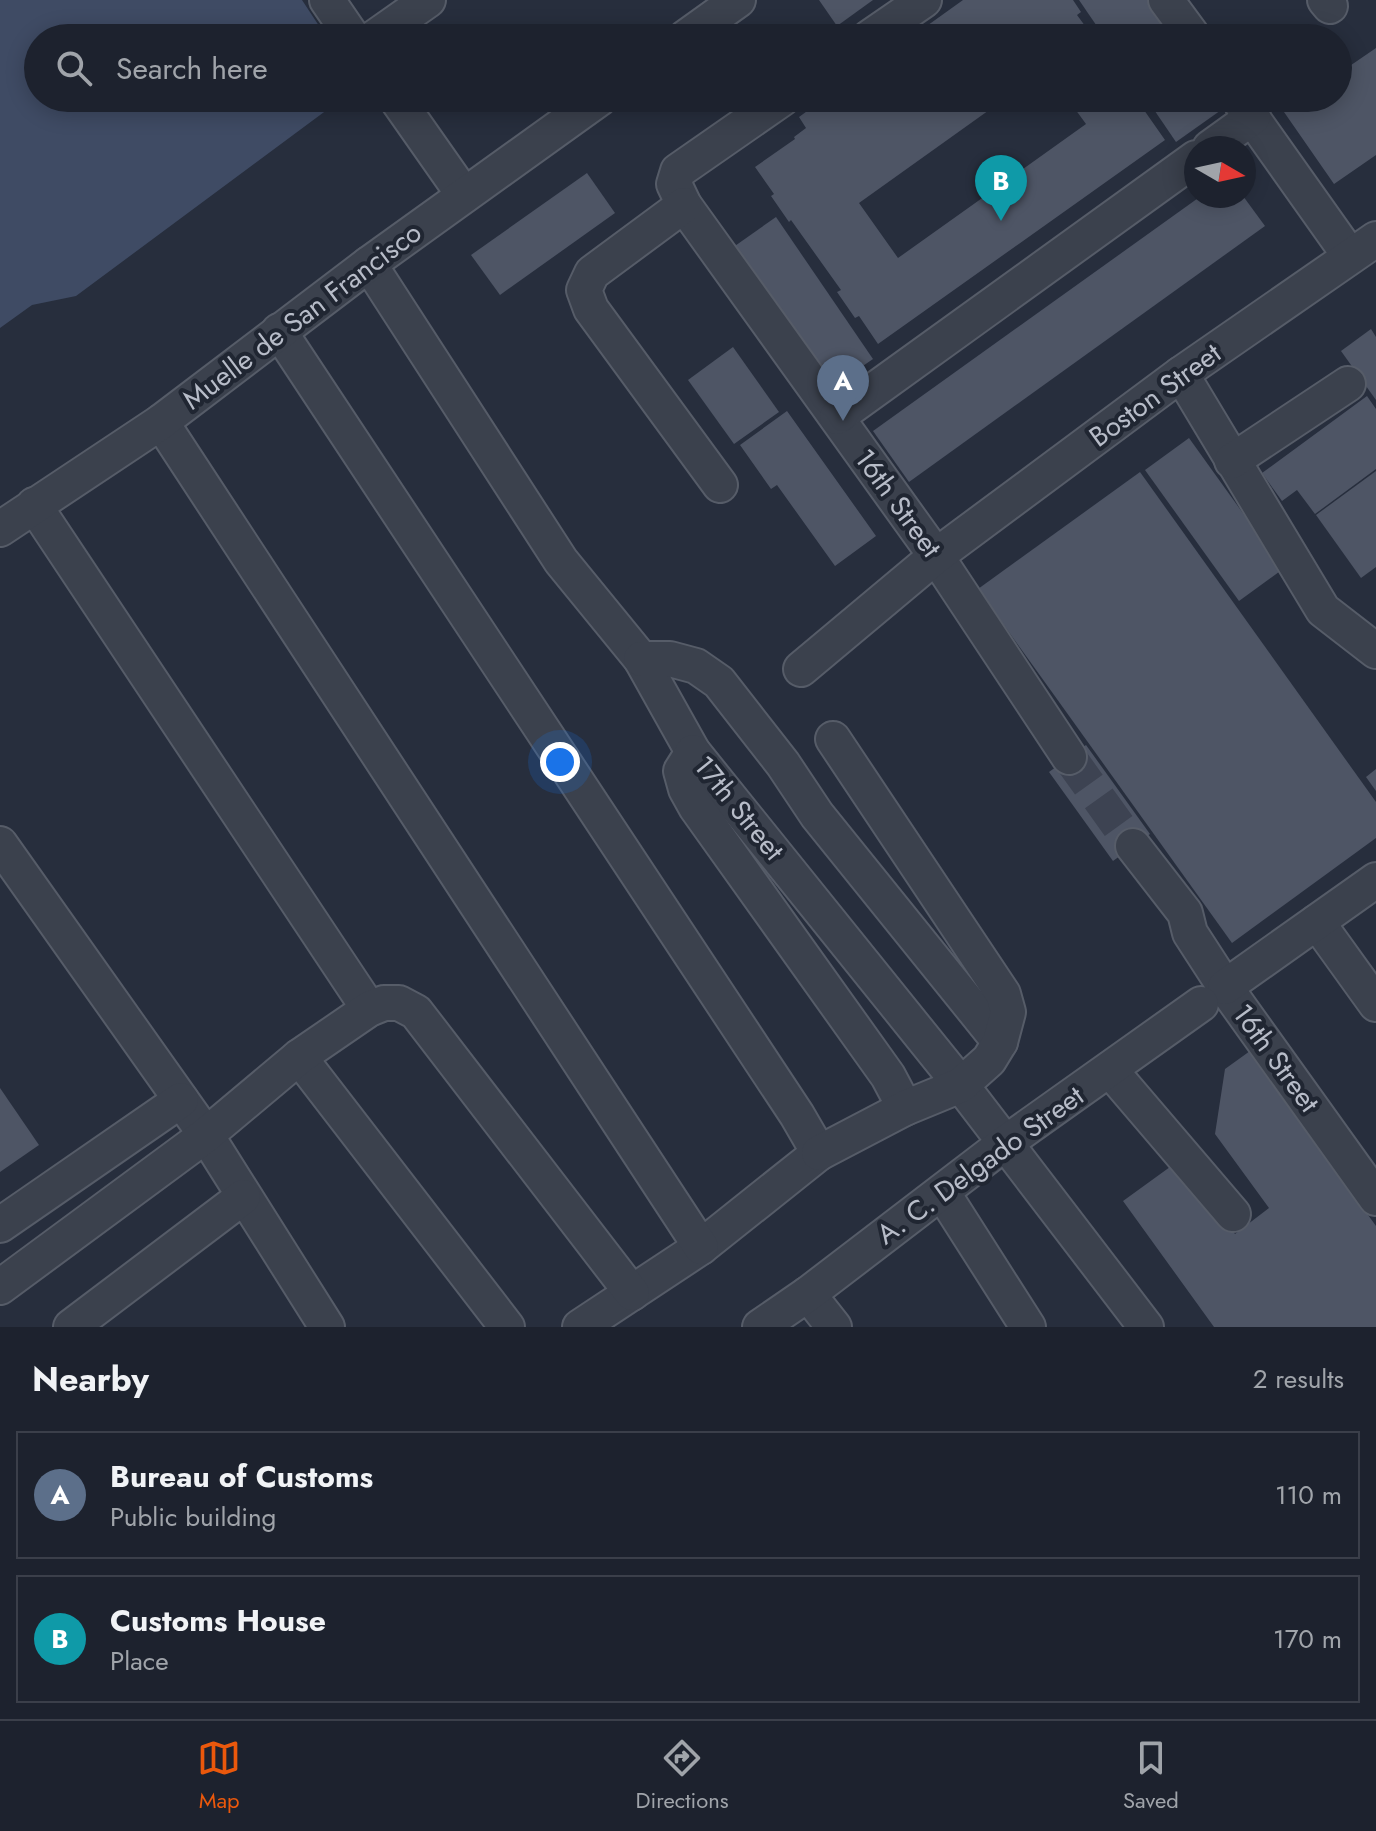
<!DOCTYPE html>
<html lang="en">
<head>
<meta charset="utf-8">
<style>
  body { margin:0; font-family:Jost,sans-serif; background:#252a36; color:#f1f3f6 }
  .compass { position:absolute; left:1184px; top:136px; width:72px; height:72px; border-radius:50%; background:#1d222e; box-shadow:0 4px 20px #0003; rotate:99deg }
  .you { position:absolute; left:560px; top:762px; width:28px; height:28px; margin:-20px; border:6px solid #fff; border-radius:50%; background:#1a73e8; box-shadow:0 0 0 12px #1a73e833 }
  .badge { display:grid; place-items:center; width:52px; height:52px; border-radius:50%; background:#ea580c; color:#fff; font-size:26px; font-weight:700 }
  .pin { position:absolute; translate:-50% -66px; filter:drop-shadow(0 2px 4px #0008) }
  .pin::after { content:''; position:absolute; top:42px; width:28px; height:24px; background:inherit; clip-path:polygon(0 0,100% 0,50% 100%) }
  .list { margin:0; padding:0; list-style:none }
  h2 { display:flex; justify-content:space-between; align-items:center; height:104px; margin:0; padding:0 32px; font-size:34px }
  h2 small { font-size:26px; font-weight:400; color:#a0a4aa }
  .list li { display:grid; grid-template-columns:52px 1fr auto; gap:24px; align-items:center; box-sizing:border-box; height:128px; margin:0 16px 16px; padding:0 16px; border:2px solid #3b3f4a; border-radius:0px }
  .list b { display:block; font-size:30px; white-space:nowrap }
  .list p { margin:0; font-size:26px; white-space:nowrap; color:#a0a4aa }
  .list em { font-size:26px; font-style:normal; color:#a0a4aa }
  .icon { flex:none; width:44px; height:44px; fill:none; stroke:currentColor; stroke-width:2; stroke-linecap:round; stroke-linejoin:round }
  .map { position:relative; flex:none; width:1376px; height:1327px; overflow:hidden }
  .search { position:absolute; background:#1d222e; box-shadow:0 4px 20px #0003; left:24px; right:24px; top:24px; height:88px; display:flex; align-items:center; gap:20px; box-sizing:border-box; padding:0 28px; border-radius:44px; color:#a0a4aa; font-size:30px }
  .sheet { height:392px; background:#1d222e }
  nav { display:flex; justify-content:space-around; align-items:center; box-sizing:border-box; height:112px; border-top:2px solid #3b3f4a; background:#1d222e; font-size:22px; color:#a0a4aa }
  nav a { display:grid; justify-items:center; gap:4px }
  nav .on { color:#ea580c }
  .map>svg:first-child { display:block }
</style>
</head>
<body>
<div class="map">
<svg width="1376" height="1327" viewBox="0 0 1376 1327">
  <rect width="100%" height="100%" fill="#272e3d"/>
  <path fill="#3f4b64" d="M0 0H302L327 38H38V98H343L76 296 32 305 0 328Z"/>
  <g fill="#4e5565">
    <path d="M819 0H873L837 26Z"/>
    <path d="M963 0H1073L1081 12 1077 15 1094 38H910Z"/>
    <path d="M1079 0H1150L1176 38H1105Z"/>
    <path d="M1376 48V155L1334 184 1284 112 1304 98H1338V74Z"/>
    <path d="M825 98H1006L859 203 898 258 1086 124 1067 98H1140L1147 108 1144 110 1165 140 878 344 859 316 855 318 837 292 841 290 791 220 789 222 771 196 774 194 755 167 795 139 794 137 806 128 799 117Z"/>
    <path d="M1146 98H1217L1224 108 1176 142Z"/>
    <path d="M587 173 615 213 500 295 471 255Z"/>
    <path d="M1201 196H1243L1265 226 909 482 873 431Z"/>
    <path d="M776 217 873 359 828 390 732 248Z"/>
    <path d="M1371 329 1376 337V400L1341 351Z"/>
    <path d="M733 347 779 412 734 444 688 380Z"/>
    <path d="M1367 396 1376 409V469L1315 514 1297 490 1282 501 1262 473Z"/>
    <path d="M787 411 876 536 835 566 777 485 771 489 740 445Z"/>
    <path d="M1189 438 1283 569 1239 601 1145 470Z"/>
    <path d="M1376 471V567L1361 578 1316 515Z"/>
    <path d="M1140 472 1376 802V838L1232 943 978 589Z"/>
    <path d="M1086 745 1150 834 1113 861 1049 772Z"/>
    <path d="M1376 769V791L1366 777Z"/>
    <path d="M1250 1051 1376 1226V1327H1214L1123 1201 1181 1159 1235 1234 1269 1208 1215 1134 1225 1069Z"/>
    <path d="M0 1088 39 1145 0 1172Z"/>
  </g>
  <g fill="none" stroke-linecap="round" stroke-linejoin="round">
    <path stroke="#3d4352" stroke-width="34" stroke-dasharray="34 17" stroke-linecap="butt" d="M1069 757 1133 846"/>
    <g stroke="#565c68" stroke-width="38">
      <g id="minor">
        <path d="M327 0 353 38"/>
        <path d="M1166 0 1194 38"/>
        <path d="M1325 0 1330 6"/>
        <path d="M374 38 428 0"/>
        <path d="M685 38 738 0"/>
        <path d="M869 38 924 0"/>
        <path d="M396 98 464 195"/>
        <path d="M783 98 678 171 674 184 684 205 936 556 1069 757"/>
        <path d="M1238 98 1350 256"/>
        <path d="M1210 148 1253 117"/>
        <path d="M684 205 592 273 584 290 591 309 720 485"/>
        <path d="M369 264 561 561 641 659 693 752 961 1085 1146 1327"/>
        <path d="M279 331 797 1115 819 1153 701 1247 580 1327"/>
        <path d="M1181 374 1323 610 1376 651"/>
        <path d="M837 417 1196 158"/>
        <path d="M161 422 701 1247"/>
        <path d="M1232 461 1348 384"/>
        <path d="M34 505 369 1009"/>
        <path d="M0 529 161 422 369 264 600 98"/>
        <path d="M641 659H670L696 666 719 682 783 764 817 815 1000 1042"/>
        <path d="M801 669 936 556 1181 374 1376 239"/>
        <path d="M693 752 681 771 686 789 696 807 888 1076 905 1108"/>
        <path d="M0 844 206 1135 327 1327"/>
        <path d="M1133 846 1185 913 1190 933 1225 987 1376 1198"/>
        <path d="M1317 922 1376 1004"/>
        <path d="M1225 987 1376 880"/>
        <path d="M299 1057 507 1327"/>
        <path d="M1110 1070 1233 1214"/>
        <path d="M819 1153 905 1108 961 1085 989 1060 1000 1042 1008 1012 1003 994 833 739"/>
        <path d="M942 1192 1028 1327"/>
        <path d="M0 1225 181 1100"/>
        <path d="M0 1287 206 1135 299 1057 369 1009 384 1003H399L416 1012 632 1293"/>
        <path d="M808 1294 834 1327"/>
        <path d="M71 1327 243 1197"/>
        <path d="M760 1327 808 1294 1004 1144 1201 1004"/>
      </g>
    </g>
    <use href="#minor" stroke="#3b414d" stroke-width="34"/>
  </g>
  <g text-anchor="middle" dominant-baseline="central" stroke-width="8" stroke-linejoin="round" paint-order="stroke">
    <g font-size="28" fill="#b7bcc8" stroke="#202632">
      <text transform="translate(302 316) rotate(-37)">Muelle de San Francisco</text>
      <text transform="translate(1155 395) rotate(-36)">Boston Street</text>
      <text transform="translate(898 503) rotate(54)">16th Street</text>
      <text transform="translate(739 808) rotate(51)">17th Street</text>
      <text transform="translate(1276 1058) rotate(54)">16th Street</text>
      <text transform="translate(980 1165) rotate(-36)">A. C. Delgado Street</text>
    </g>
  </g>
</svg>
<svg class="compass" viewBox="-18 -18 36 36"><path d="M0-13l5 13h-10z" fill="#e53935"/><path d="M0 13l5-13h-10z" fill="#a0a4aa"/></svg>
<div class="you"></div>
<div class="pin badge" style="left:843px;top:421px;background:#5c6f8a">A</div>
<div class="pin badge" style="left:1001px;top:221px;background:#0f9aa8">B</div>
<div class="search"><svg class="icon" aria-label="search" viewBox="0 0 24 24"><circle cx="10" cy="10" r="6"/><path d="M15 15l6 6"/></svg>Search here</div>
</div>
<section class="sheet">
<h2>Nearby<small>2 results</small></h2>
<ul class="list">
<li><span class="badge" style="background:#5c6f8a">A</span><div><b>Bureau of Customs</b><p>Public building</p></div><em>110 m</em></li>
<li><span class="badge" style="background:#0f9aa8">B</span><div><b>Customs House</b><p>Place</p></div><em>170 m</em></li>
</ul>
</section>
<nav>
<a class="on"><svg class="icon" aria-label="map" viewBox="0 0 24 24"><path d="M3 6l6-2 6 2 6-2v14l-6 2-6-2-6 2zM9 4v14M15 6v14"/></svg>Map</a>
<a><svg class="icon" aria-label="directions" viewBox="0 0 24 24"><path d="M12 3l9 9-9 9-9-9zM9 14v-3h6M13 9l2 2-2 2"/></svg>Directions</a>
<a><svg class="icon" aria-label="saved" viewBox="0 0 24 24"><path d="M7 4h10v16l-5-4-5 4z"/></svg>Saved</a>
</nav>
</body>
</html>
